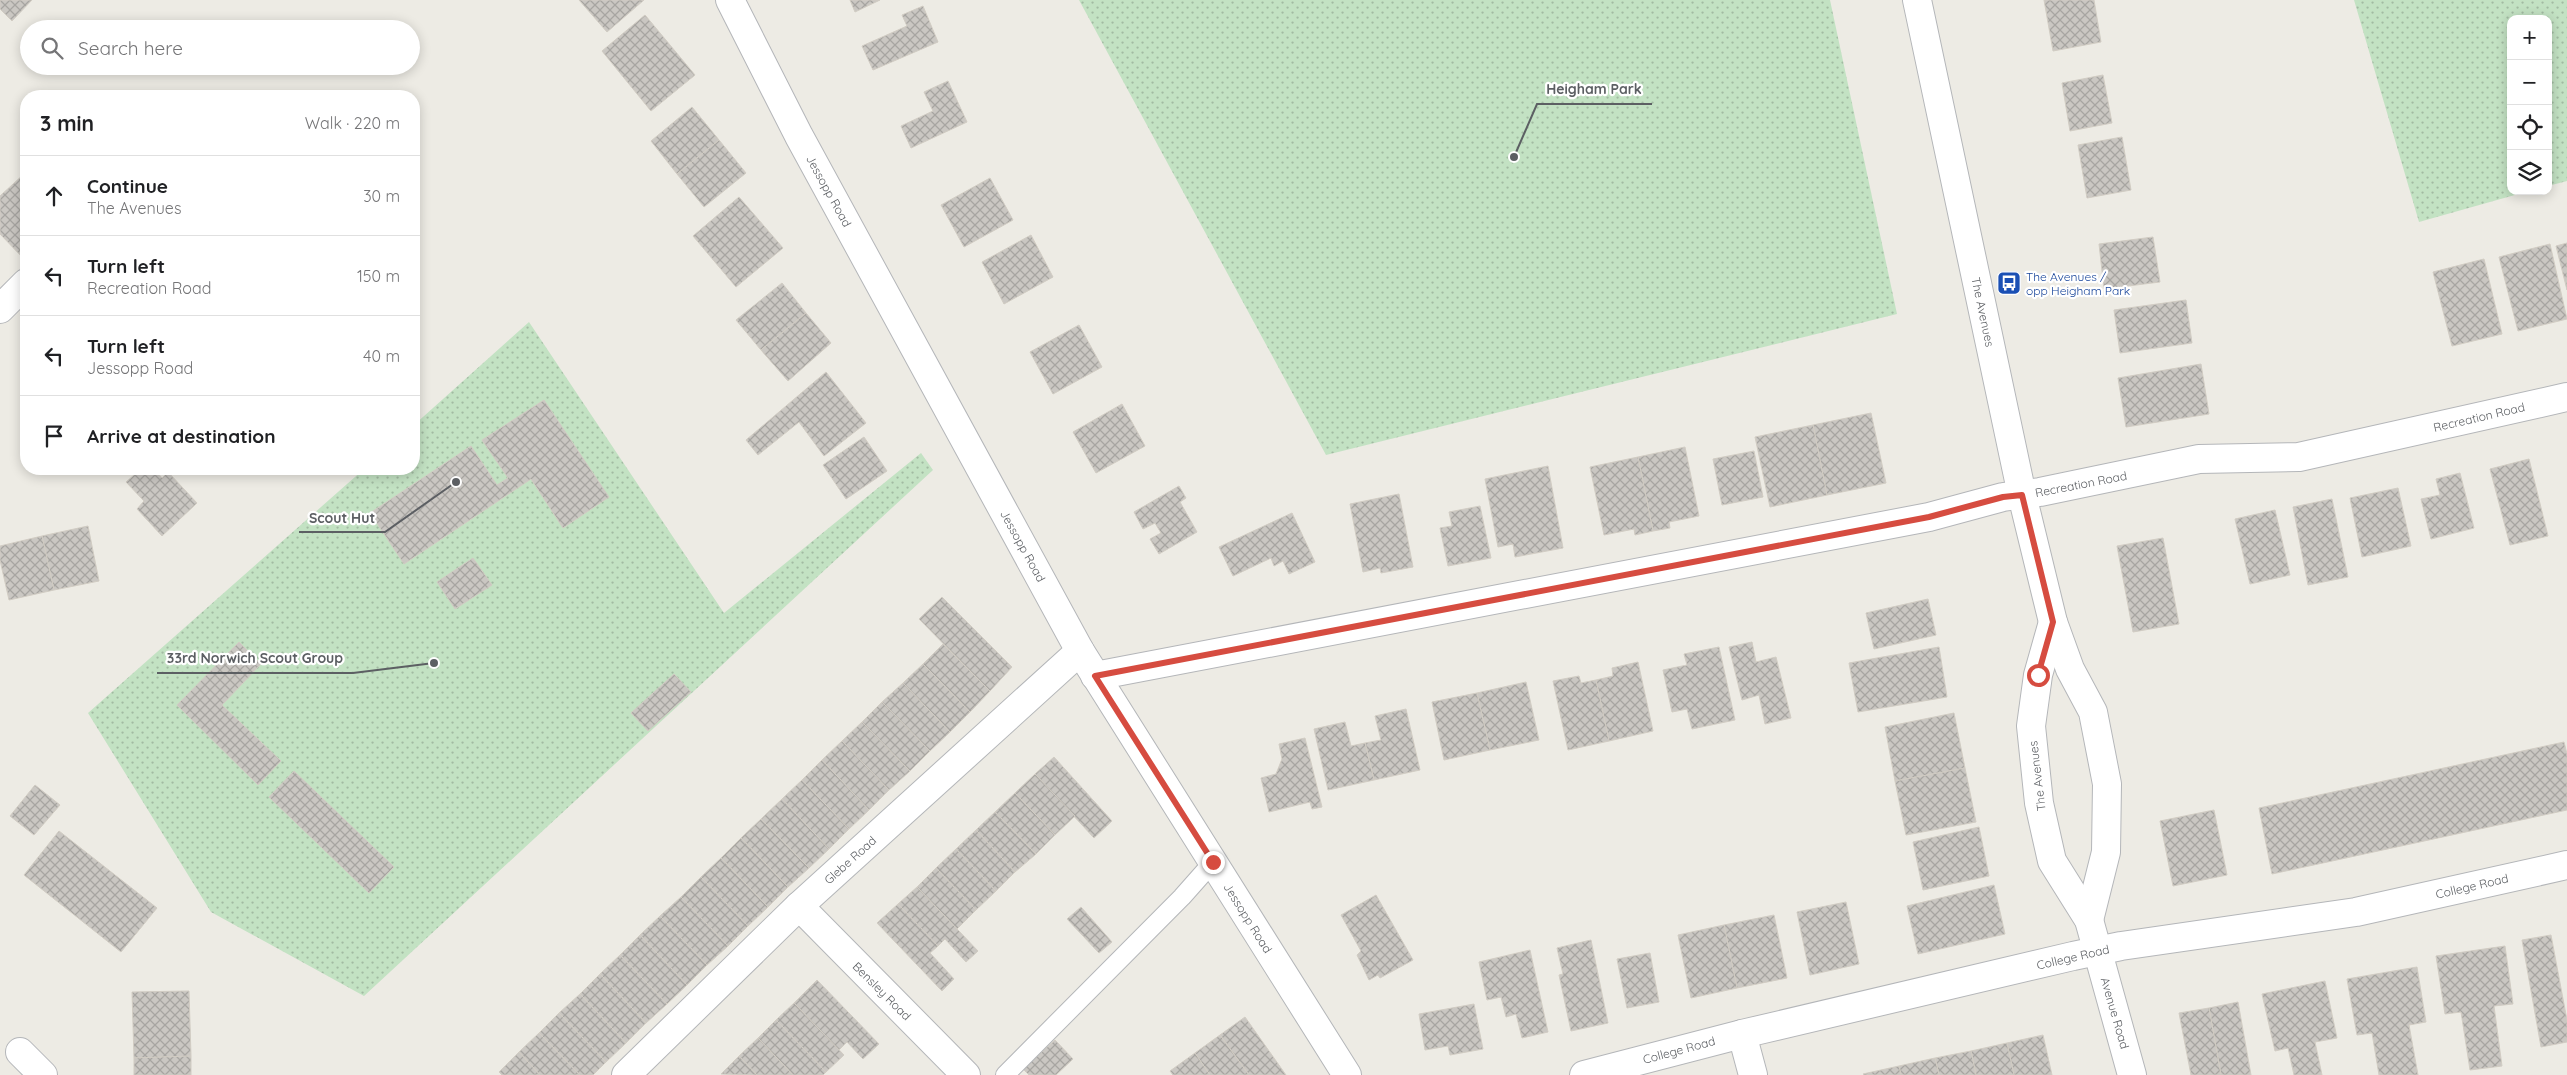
<!DOCTYPE html>
<html lang="en">
<head>
<meta charset="utf-8">
<style>
  body { margin:0; font-family:Quicksand,sans-serif; background:#f6f6f6; color:#202124 }
  .controls { position:absolute; right:15px; top:15px; display:grid; overflow:hidden; border-radius:10px; box-shadow:0 2px 12px #0003 }
  .controls button { width:45px; height:45px; display:grid; place-items:center; padding:0; border:0; border-bottom:1px solid #e0e0e0; background:#fff; color:#202124; font:25px sans-serif }
  .stop { position:absolute; width:15px; height:15px; margin:-11px; border:4px solid #d64c40; border-radius:50%; background:#fff }
  .stop.end { background:#d64c40; border-color:#fff; box-shadow:0 1px 5px #0008 }
  .list { margin:0; padding:0; list-style:none }
  h2 { display:flex; justify-content:space-between; align-items:center; height:65px; margin:0; padding:0 20px; font-size:21px }
  h2 small { font-size:16px; font-weight:400; color:#757577 }
  .list li { display:grid; grid-template-columns:32px 1fr auto; gap:15px; align-items:center; box-sizing:border-box; height:80px; padding:0 20px; border-top:1px solid #e0e0e0 }
  .list b { display:block; font-size:19px; white-space:nowrap }
  .list p { margin:0; font-size:16px; white-space:nowrap; color:#757577 }
  .list em { font-size:16px; font-style:normal; color:#757577 }
  .icon { flex:none; width:28px; height:28px; fill:none; stroke:currentColor; stroke-width:2; stroke-linecap:round; stroke-linejoin:round }
  .map { position:relative; flex:none; width:2567px; height:1075px; overflow:hidden }
  .search { position:absolute; background:#fff; box-shadow:0 2px 12px #0003; left:20px; top:20px; width:400px; height:55px; display:flex; align-items:center; gap:12px; box-sizing:border-box; padding:0 18px; border-radius:28px; color:#757577; font-size:19px }
  .panel { position:absolute; background:#fff; box-shadow:0 2px 12px #0003; left:20px; top:90px; width:400px; height:385px; border-radius:20px }
  .map>svg:first-child { display:block }
</style>
</head>
<body>
<div class="map">
<svg width="2567" height="1075" viewBox="0 0 2567 1075">
  <defs>
    <pattern id="park-dots" width="8" height="8" patternUnits="userSpaceOnUse" patternTransform="scale(1.25)"><rect width="8" height="8" fill="#c3e2c3"/><path d="M2 2h.1M6 6h.1" fill="none" stroke="#a2baa2" stroke-width="1.8" stroke-linecap="round"/></pattern>
    <pattern id="building-cross-hatch" width="8" height="8" patternUnits="userSpaceOnUse" patternTransform="scale(1.25)"><rect width="8" height="8" fill="#cac7c2"/><path d="M0 0l8 8M0 8l8-8" fill="none" stroke="#a7a5a1"/></pattern>
  </defs>
  <rect width="100%" height="100%" fill="#edebe4"/>
  <g fill="url(#park-dots)">
    <path d="M1079 0H1830L1897 314 1326 455Z"/>
    <path d="M2354 0H2567V181L2548 186V19H2511V191H2529L2419 222Z"/>
    <path d="M529 322 724 613 921 453 933 470 364 996 211 912 88 713 364 469H414V425Z"/>
  </g>
  <g fill="url(#building-cross-hatch)" stroke="#d1ccc3">
    <path d="M0 0H32L12 21 0 9Z"/>
    <path d="M579 0H644L607 32Z"/>
    <path d="M850 0H880L855 12Z"/>
    <path d="M2044 0H2094L2101 42 2053 51Z"/>
    <path d="M923 6 938 42 873 70 862 46 907 26 902 15Z"/>
    <path d="M645 15 695 75 651 111 602 51Z"/>
    <path d="M2103 75 2112 123 2070 131 2062 83Z"/>
    <path d="M948 81 967 122 911 148 901 126 933 111 924 92Z"/>
    <path d="M692 107 719 140 677 174 651 141Z"/>
    <path d="M2122 137 2131 190 2087 198 2078 145Z"/>
    <path d="M719 140 746 173 704 207 677 174Z"/>
    <path d="M25 173 26 259 25 260 0 234V196Z"/>
    <path d="M990 178 1013 220 964 247 941 205Z"/>
    <path d="M739 197 783 248 736 287 693 236Z"/>
    <path d="M1031 235 1053 277 1004 304 982 262Z"/>
    <path d="M2153 237 2160 282 2104 289 2099 244Z"/>
    <path d="M2567 243V290L2556 246Z"/>
    <path d="M2550 244 2567 319 2518 331 2499 257Z"/>
    <path d="M2484 259 2502 334 2452 346 2433 272Z"/>
    <path d="M782 283 806 313 761 350 736 320Z"/>
    <path d="M2186 300 2192 343 2120 353 2114 310Z"/>
    <path d="M806 313 831 343 788 381 761 350Z"/>
    <path d="M1079 325 1102 367 1053 394 1030 352Z"/>
    <path d="M2201 364 2209 414 2126 427 2118 378Z"/>
    <path d="M826 372 866 423 824 456 799 422 758 455 746 440Z"/>
    <path d="M544 400 609 497 563 528 531 479 404 564 370 513 471 446 497 485 508 478 482 440Z"/>
    <path d="M1122 404 1145 446 1096 473 1073 432Z"/>
    <path d="M1871 413 1886 483 1827 495 1813 425Z"/>
    <path d="M1813 425 1827 495 1770 507 1755 437Z"/>
    <path d="M864 437 887 471 846 499 823 465Z"/>
    <path d="M1685 447 1699 516 1669 522 1670 528 1653 531 1638 457Z"/>
    <path d="M1754 451 1763 497 1722 505 1713 459Z"/>
    <path d="M1638 457 1653 531 1635 535 1634 529 1604 535 1590 467Z"/>
    <path d="M2529 459 2548 536 2510 545 2490 469Z"/>
    <path d="M1548 466 1563 548 1515 557 1513 544 1498 547 1485 479Z"/>
    <path d="M141 469H154L162 478 168 472 197 503 162 536 137 509 144 501 126 482Z"/>
    <path d="M2460 473 2474 528 2431 539 2421 499 2440 495 2436 479Z"/>
    <path d="M1179 486 1186 498 1180 502 1197 532 1159 554 1150 539 1161 533 1155 523 1143 529 1134 512Z"/>
    <path d="M2398 488 2411 546 2362 557 2350 498Z"/>
    <path d="M1399 494 1413 567 1381 573 1380 568 1363 572 1350 504Z"/>
    <path d="M2332 499 2348 577 2308 585 2293 507Z"/>
    <path d="M1480 506 1491 558 1448 566 1440 528 1452 526 1449 512Z"/>
    <path d="M2275 510 2290 575 2250 584 2235 519Z"/>
    <path d="M1292 513 1315 562 1289 574 1283 561 1274 566 1271 558 1233 576 1219 547Z"/>
    <path d="M88 526 99 581 54 590 42 536Z"/>
    <path d="M42 536 54 590 9 600 0 560V546Z"/>
    <path d="M2163 538 2179 624 2133 632 2117 546Z"/>
    <path d="M473 558 492 585 455 609 437 582Z"/>
    <path d="M942 597 1012 667 990 691 919 619Z"/>
    <path d="M1928 599 1936 635 1874 649 1866 613Z"/>
    <path d="M239 642 261 664 222 705 281 761 258 785 177 705Z"/>
    <path d="M1752 642 1756 662 1776 657 1791 718 1765 724 1759 695 1742 700 1729 647Z"/>
    <path d="M943 644 990 691 970 712 923 664Z"/>
    <path d="M1719 647 1735 720 1692 729 1687 709 1672 712 1663 670 1687 665 1684 654Z"/>
    <path d="M1939 647 1947 697 1858 712 1849 663Z"/>
    <path d="M1638 662 1653 731 1609 741 1596 680 1613 676 1612 668Z"/>
    <path d="M923 664 970 712 950 732 903 683Z"/>
    <path d="M674 674 691 692 648 731 631 713Z"/>
    <path d="M1579 676 1581 683 1596 680 1609 741 1568 750 1553 681Z"/>
    <path d="M1526 682 1539 740 1490 750 1477 693Z"/>
    <path d="M903 683 950 732 930 751 882 702Z"/>
    <path d="M1477 693 1490 750 1444 760 1432 702Z"/>
    <path d="M882 702 930 751 910 771 862 722Z"/>
    <path d="M1406 709 1420 770 1374 780 1365 743 1381 740 1375 716Z"/>
    <path d="M1954 713 1965 768 1895 781 1885 727Z"/>
    <path d="M862 722 910 771 889 790 842 741Z"/>
    <path d="M1345 722 1351 746 1365 743 1374 780 1328 790 1314 729Z"/>
    <path d="M1305 738 1322 807 1312 809 1310 802 1269 812 1261 778 1276 774 1282 759 1279 744Z"/>
    <path d="M842 741 889 790 869 810 822 760Z"/>
    <path d="M2564 742 2567 754V810L2272 874 2259 808Z"/>
    <path d="M1054 757 1112 821 1094 838 1035 774Z"/>
    <path d="M822 760 869 810 849 829 802 780Z"/>
    <path d="M1965 768 1976 822 1906 835 1895 781Z"/>
    <path d="M294 771 394 867 369 893 269 797Z"/>
    <path d="M1035 774 1075 816 1055 835 1015 793Z"/>
    <path d="M802 780 849 829 829 849 782 799Z"/>
    <path d="M35 785 60 805 34 835 10 816Z"/>
    <path d="M1015 793 1055 835 1036 854 995 812Z"/>
    <path d="M782 799 829 849 809 868 761 819Z"/>
    <path d="M2214 810 2227 875 2173 886 2160 821Z"/>
    <path d="M995 812 1036 854 1015 872 976 830Z"/>
    <path d="M761 819 809 868 788 887 741 838Z"/>
    <path d="M1979 827 1989 876 1923 890 1913 842Z"/>
    <path d="M976 830 1015 872 996 891 956 849Z"/>
    <path d="M59 831 157 908 121 952 24 875Z"/>
    <path d="M741 838 788 887 768 907 721 858Z"/>
    <path d="M956 849 996 891 976 910 936 868Z"/>
    <path d="M721 858 768 907 748 926 701 877Z"/>
    <path d="M936 868 976 910 957 929 917 887Z"/>
    <path d="M701 877 748 926 728 946 681 897Z"/>
    <path d="M1994 885 2005 934 1918 954 1907 906Z"/>
    <path d="M917 887 978 951 966 962 945 939 938 946 898 904Z"/>
    <path d="M1376 895 1413 960 1380 978 1378 975 1369 980 1357 955 1361 951 1341 915Z"/>
    <path d="M681 897 728 946 707 965 660 916Z"/>
    <path d="M1846 902 1859 964 1810 975 1797 912Z"/>
    <path d="M898 904 938 946 930 953 954 979 942 991 877 923Z"/>
    <path d="M1081 907 1112 942 1099 953 1067 919Z"/>
    <path d="M1774 915 1787 978 1737 988 1724 925Z"/>
    <path d="M660 916 707 965 687 985 640 935Z"/>
    <path d="M1724 925 1737 988 1691 998 1678 935Z"/>
    <path d="M640 935 687 985 667 1004 620 955Z"/>
    <path d="M2551 935 2567 1020V1042L2541 1047 2522 940Z"/>
    <path d="M1591 940 1608 1023 1571 1031 1559 975 1563 974 1557 948Z"/>
    <path d="M2505 946 2513 1004 2494 1006 2502 1066 2470 1070 2461 1012 2445 1014 2436 956Z"/>
    <path d="M1530 950 1548 1032 1522 1038 1516 1014 1506 1017 1501 997 1487 1000 1479 962Z"/>
    <path d="M1650 953 1659 1002 1627 1008 1617 959Z"/>
    <path d="M620 955 667 1004 646 1023 600 974Z"/>
    <path d="M2417 967 2426 1022 2409 1025 2418 1075H2379L2372 1033 2357 1035 2347 979Z"/>
    <path d="M600 974 646 1023 626 1043 580 994Z"/>
    <path d="M817 980 879 1044 863 1059 847 1042 839 1050 794 1003Z"/>
    <path d="M2325 981 2337 1038 2315 1042 2322 1075H2294L2288 1048 2275 1051 2262 994Z"/>
    <path d="M189 991 191 1056 134 1058 132 992Z"/>
    <path d="M580 994 626 1043 606 1062 559 1013Z"/>
    <path d="M2238 1002 2251 1075H2221L2209 1008Z"/>
    <path d="M794 1003 844 1055 826 1072 776 1020Z"/>
    <path d="M1474 1004 1483 1049 1450 1055 1448 1046 1425 1050 1419 1014Z"/>
    <path d="M2209 1008 2221 1075H2191L2179 1013Z"/>
    <path d="M559 1013 606 1062 593 1075H580L539 1033Z"/>
    <path d="M1245 1017 1286 1075H1249L1220 1035Z"/>
    <path d="M776 1020 826 1072 823 1075H793L758 1038Z"/>
    <path d="M539 1033 580 1075H540L519 1052Z"/>
    <path d="M1220 1035 1249 1075H1210L1195 1053Z"/>
    <path d="M2043 1035 2052 1075H2014L2007 1043Z"/>
    <path d="M758 1038 793 1075H757L739 1056Z"/>
    <path d="M1055 1040 1073 1059 1056 1075H1029L1023 1069Z"/>
    <path d="M2007 1043 2014 1075H1976L1971 1051Z"/>
    <path d="M1971 1051 1976 1075H1939L1935 1058Z"/>
    <path d="M519 1052 540 1075H502L499 1072Z"/>
    <path d="M1195 1053 1210 1075H1173L1170 1071Z"/>
    <path d="M191 1056V1075H134V1058Z"/>
    <path d="M739 1056 757 1075 721 1074Z"/>
    <path d="M1935 1058 1939 1075H1901L1899 1066Z"/>
    <path d="M1899 1066 1901 1075H1864L1863 1074Z"/>
  </g>
  <g fill="none" stroke-linecap="round" stroke-linejoin="round">
    <g stroke="#b4b6b9" stroke-width="20">
      <path id="lane" d="M1005 1075 1182 897 1213 862"/>
    </g>
    <g stroke="#b4b6b9" stroke-width="30">
      <g id="street">
        <path d="M730 0 799 136 1080 651 1347 1075"/>
        <path d="M1917 0 2022 495 2053 622 2070 669 2093 712 2107 784 2106 852 2089 920"/>
        <path d="M0 309 26 283"/>
        <path d="M2053 622 2038 675 2031 726 2039 803 2052 861 2089 920 2132 1075"/>
        <path d="M1095 676 1929 517 2003 497 2040 492 2199 459 2299 457 2567 397"/>
        <path d="M799 906 966 1075"/>
        <path d="M1742 1034 1753 1075"/>
        <path d="M20 1052 43 1075"/>
        <path d="M626 1075 799 906 1080 651"/>
        <path d="M1584 1075 1742 1034 2073 956 2121 946 2356 912 2567 865"/>
      </g>
    </g>
    <use href="#lane" stroke="#fff" stroke-width="18"/>
    <use href="#street" stroke="#fff" stroke-width="28"/>
  </g>
  <g fill="none" stroke-linecap="round" stroke-linejoin="round">
    <path stroke="#d64c40" stroke-width="6" d="M1213 862 1095 676 1929 517 2003 497 2022 495 2053 622 2038 675"/>
  </g>
  <defs>
    <g id="bus-square" transform="scale(1.25)"><rect x="-9" y="-9" width="18" height="18" rx="4" fill="#1a4fb4" stroke="#fff"/><path d="M-5-6H5V4H4V6H2V4H-2V6H-4V4H-5ZM-3.5-4V0h7V-4ZM-3.5 1.2v1.5H-2V1.2ZM2 1.2v1.5H3.5V1.2Z" fill="#fff"/></g>
  </defs>
  <g fill-rule="evenodd">
    <use href="#bus-square" x="2009" y="283"/>
  </g>
  <g text-anchor="middle" dominant-baseline="central" stroke-width="4.5" stroke-linejoin="round" paint-order="stroke">
    <g font-size="12" fill="#5c5f63" stroke="#fff">
      <text transform="translate(829 191) rotate(61)">Jessopp Road</text>
      <text transform="translate(1983 312) rotate(78)">The Avenues</text>
      <text transform="translate(2479 417) rotate(-13)">Recreation Road</text>
      <text transform="translate(2081 484) rotate(-11)">Recreation Road</text>
      <text transform="translate(1023 546) rotate(61)">Jessopp Road</text>
      <text transform="translate(2037 776) rotate(-97)">The Avenues</text>
      <text transform="translate(850 860) rotate(-42)">Glebe Road</text>
      <text transform="translate(2472 886) rotate(-13)">College Road</text>
      <text transform="translate(1248 918) rotate(58)">Jessopp Road</text>
      <text transform="translate(2073 957) rotate(-13)">College Road</text>
      <text transform="translate(882 991) rotate(45)">Bensley Road</text>
      <text transform="translate(2115 1013) rotate(74)">Avenue Road</text>
      <text transform="translate(1679 1050) rotate(-15)">College Road</text>
    </g>
    <g font-size="12" fill="#164399" stroke="#fff" text-anchor="start">
      <text x="2026" y="276">The Avenues /<tspan x="2026" dy="14">opp Heigham Park</tspan></text>
    </g>
  </g>
  <path fill="none" stroke="#5c5f63" stroke-width="2" d="M1514 157L1537 104H1652M456 482L385 532H299M434 663L353 673H157"/>
  <g fill="#5c5f63" stroke="#fff" stroke-width="2">
    <circle cx="1514" cy="157" r="5"/>
    <circle cx="456" cy="482" r="5"/>
    <circle cx="434" cy="663" r="5"/>
  </g>
  <g font-size="14" text-anchor="middle" font-weight="bold" fill="#5c5f63" stroke="#fff" stroke-width="4.5" stroke-linejoin="round" paint-order="stroke">
    <text x="1594" y="94">Heigham Park</text>
    <text x="342" y="523">Scout Hut</text>
    <text x="255" y="663">33rd Norwich Scout Group</text>
  </g>
</svg>
<div class="controls">
<button>+</button>
<button>−</button>
<button><svg class="icon" aria-label="locate" viewBox="0 0 24 24"><circle cx="12" cy="12" r="6"/><path d="M12 2v4M12 18v4M2 12h4M18 12h4"/></svg></button>
<button><svg class="icon" aria-label="layers" viewBox="0 0 24 24"><path d="M12 4l9 5-9 5-9-5zM3 14l9 5 9-5"/></svg></button>
</div>
<div class="stop" style="left:2038px;top:675px"></div>
<div class="stop end" style="left:1213px;top:862px"></div>
<div class="search"><svg class="icon" aria-label="search" viewBox="0 0 24 24"><circle cx="10" cy="10" r="6"/><path d="M15 15l6 6"/></svg>Search here</div>
<section class="panel">
<h2>3 min<small>Walk · 220 m</small></h2>
<ul class="list">
<li><svg class="icon" aria-label="ahead" viewBox="0 0 24 24"><path d="M12 20V5M6 11l6-6 6 6"/></svg><div><b>Continue</b><p>The Avenues</p></div><em>30 m</em></li>
<li><svg class="icon" aria-label="left" viewBox="0 0 24 24"><path d="M17 20v-9H6M10 6l-5 5 5 5"/></svg><div><b>Turn left</b><p>Recreation Road</p></div><em>150 m</em></li>
<li><svg class="icon" aria-label="left" viewBox="0 0 24 24"><path d="M17 20v-9H6M10 6l-5 5 5 5"/></svg><div><b>Turn left</b><p>Jessopp Road</p></div><em>40 m</em></li>
<li><svg class="icon" aria-label="arrive" viewBox="0 0 24 24"><path d="M6 21V4h12l-3 4 3 4H6"/></svg><div><b>Arrive at destination</b></div></li>
</ul>
</section>
</div>
</body>
</html>
